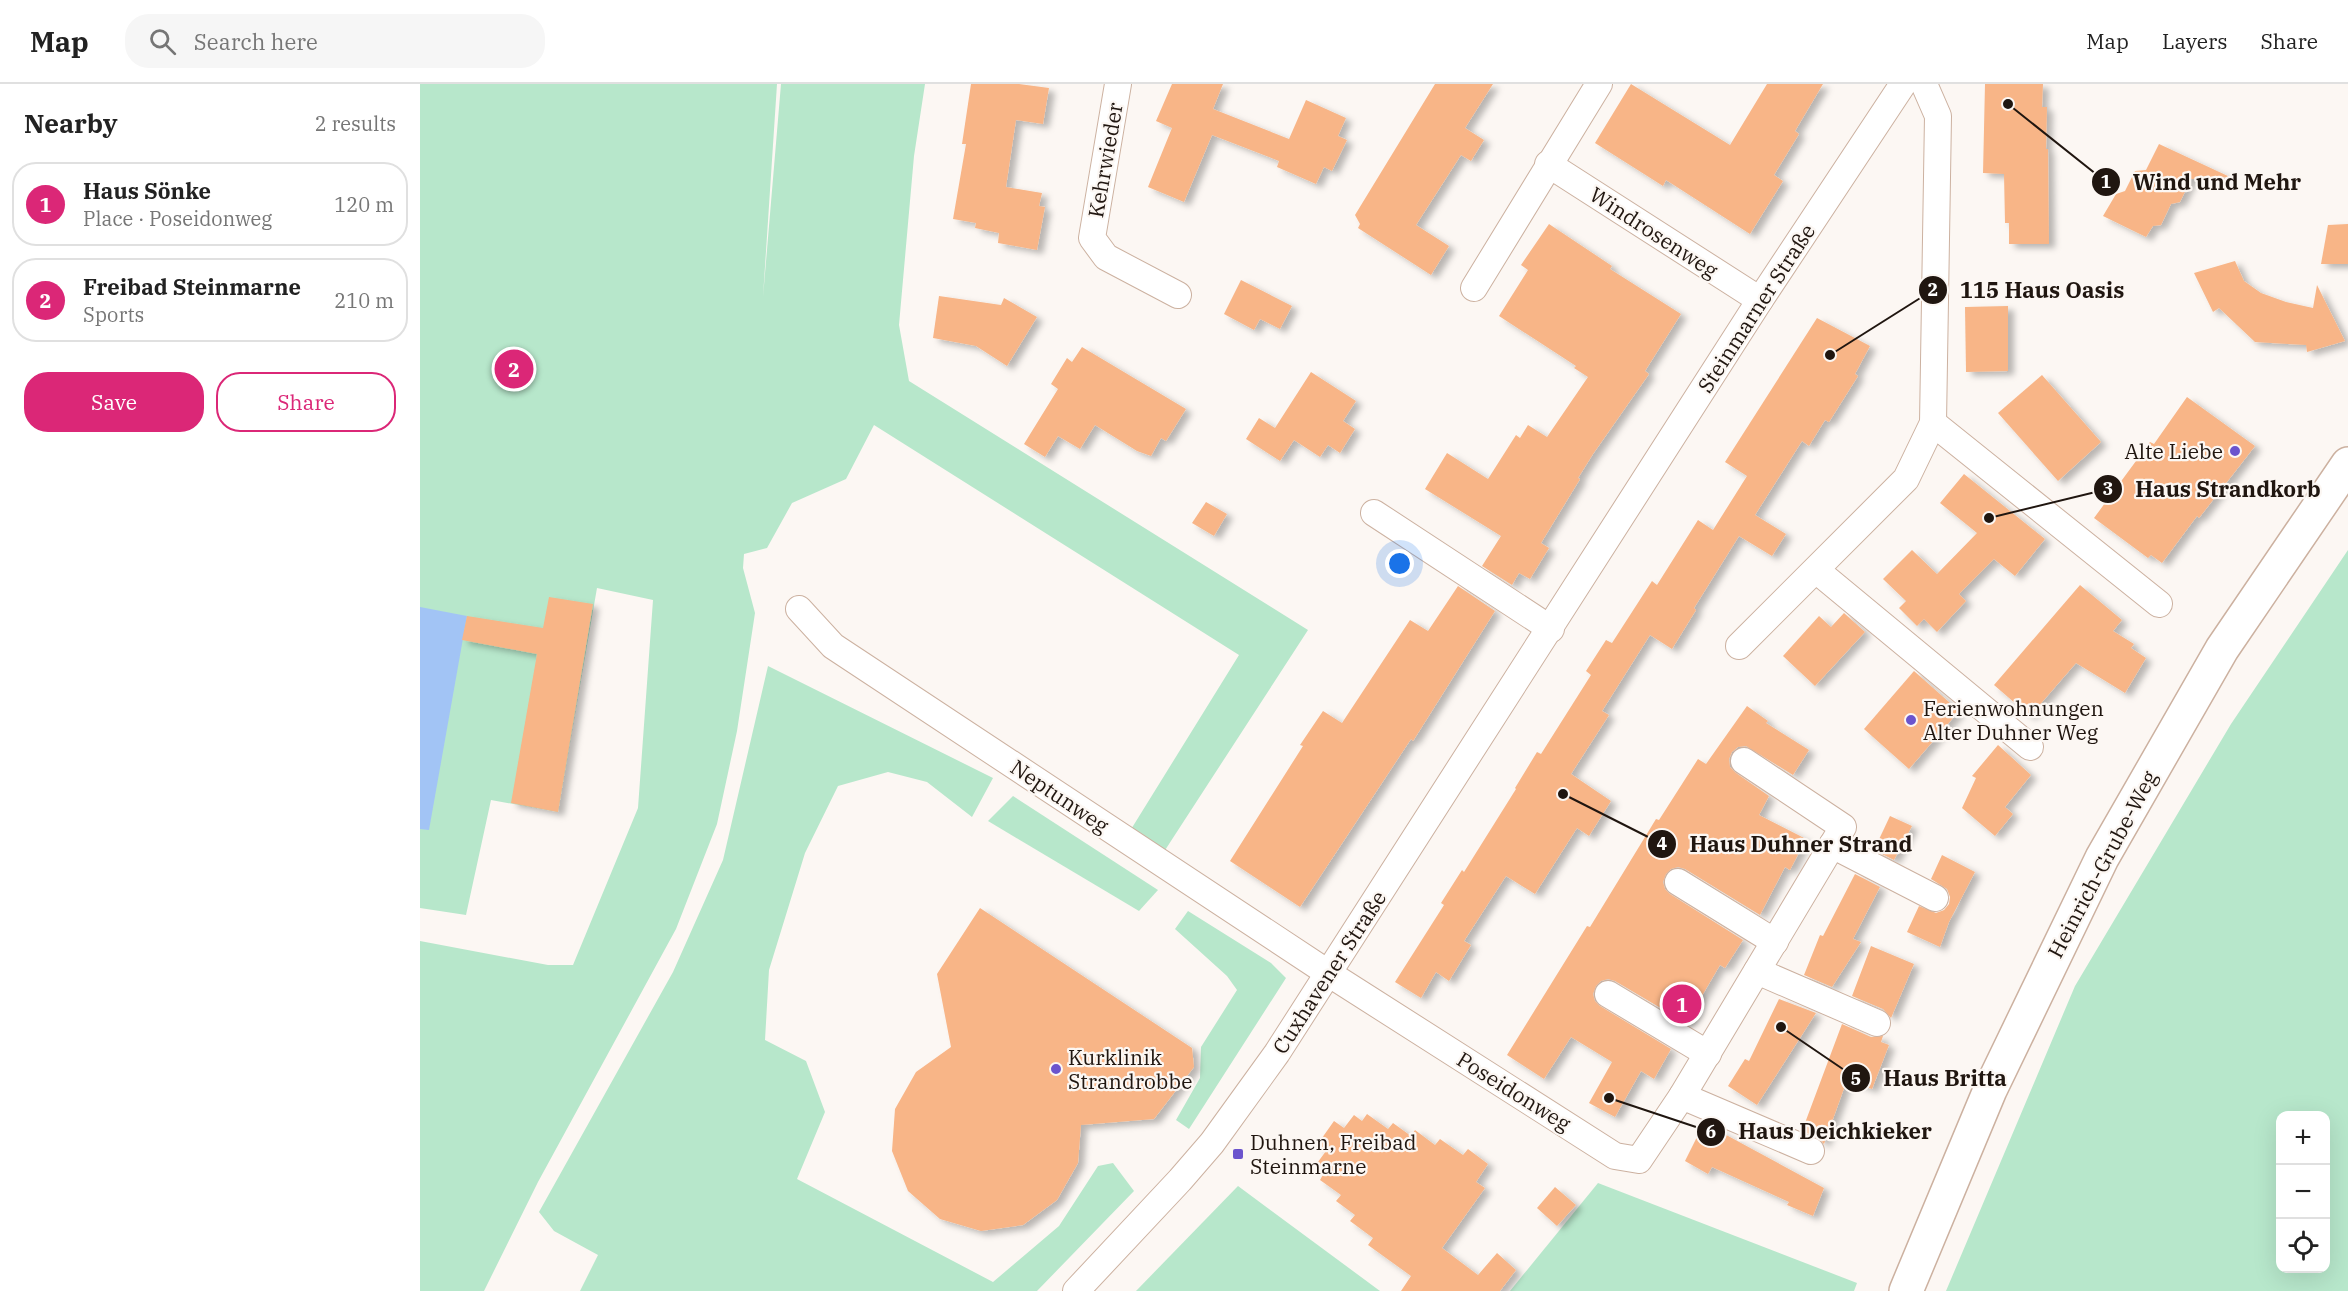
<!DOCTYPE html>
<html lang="en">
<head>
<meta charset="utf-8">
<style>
  body { margin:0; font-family:"IBM Plex Serif",serif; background:#f6f6f6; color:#222 }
  .controls { position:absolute; right:18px; bottom:18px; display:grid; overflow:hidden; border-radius:12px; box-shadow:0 6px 24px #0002 }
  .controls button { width:54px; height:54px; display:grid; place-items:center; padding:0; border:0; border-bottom:2px solid #e0e0e0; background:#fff; color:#222; font:30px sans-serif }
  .you { position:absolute; left:980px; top:480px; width:21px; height:21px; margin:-15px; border:4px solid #fff; border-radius:50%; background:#1a73e8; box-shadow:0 0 0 9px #1a73e833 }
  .badge { display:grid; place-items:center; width:39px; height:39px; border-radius:50%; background:#db2777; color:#fff; font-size:20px; font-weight:700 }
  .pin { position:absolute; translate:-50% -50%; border:3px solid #fff; box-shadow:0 2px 6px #0006 }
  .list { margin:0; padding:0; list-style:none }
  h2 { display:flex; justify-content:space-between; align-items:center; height:78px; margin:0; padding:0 24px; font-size:26px }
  h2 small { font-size:20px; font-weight:400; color:#767676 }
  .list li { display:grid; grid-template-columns:39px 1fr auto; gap:18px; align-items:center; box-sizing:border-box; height:84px; margin:0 12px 12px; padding:0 12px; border:2px solid #e0e0e0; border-radius:24px }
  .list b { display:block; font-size:22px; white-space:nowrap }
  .list p { margin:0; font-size:20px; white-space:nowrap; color:#767676 }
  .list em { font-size:20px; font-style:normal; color:#767676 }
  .actions { display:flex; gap:12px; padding:18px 24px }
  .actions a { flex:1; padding:14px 0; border:2px solid #db2777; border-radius:24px; text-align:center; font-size:21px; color:#db2777 }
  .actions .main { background:#db2777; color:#fff }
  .icon { flex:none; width:33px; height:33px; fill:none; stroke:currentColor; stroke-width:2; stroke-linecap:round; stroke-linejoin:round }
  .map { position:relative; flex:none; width:1928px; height:1207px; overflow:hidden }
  header { display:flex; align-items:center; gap:36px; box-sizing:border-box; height:84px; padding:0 30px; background:#fff; border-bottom:2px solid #e0e0e0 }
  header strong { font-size:28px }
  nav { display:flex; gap:33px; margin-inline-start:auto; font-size:21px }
  .search { width:420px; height:54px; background:#f6f6f6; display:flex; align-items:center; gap:15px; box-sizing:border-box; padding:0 21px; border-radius:24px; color:#767676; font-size:22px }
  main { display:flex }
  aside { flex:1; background:#fff }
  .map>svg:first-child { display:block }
</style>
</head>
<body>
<header>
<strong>Map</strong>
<div class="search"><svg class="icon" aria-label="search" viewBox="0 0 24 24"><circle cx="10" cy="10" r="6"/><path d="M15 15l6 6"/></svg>Search here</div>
<nav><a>Map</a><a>Layers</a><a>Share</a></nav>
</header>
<main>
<aside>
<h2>Nearby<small>2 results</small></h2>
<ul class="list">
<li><span class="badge">1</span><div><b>Haus Sönke</b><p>Place · Poseidonweg</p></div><em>120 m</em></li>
<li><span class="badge">2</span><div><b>Freibad Steinmarne</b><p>Sports</p></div><em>210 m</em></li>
</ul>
<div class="actions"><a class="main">Save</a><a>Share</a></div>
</aside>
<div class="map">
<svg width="1928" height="1207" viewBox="0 0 1928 1207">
  <defs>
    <filter id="shadow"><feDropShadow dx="6" dy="4" stdDeviation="3" flood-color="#0004"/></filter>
  </defs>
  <rect width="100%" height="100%" fill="#fcf7f3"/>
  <g fill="#b7e7cb" fill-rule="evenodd">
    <path d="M0 0H357L343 213 361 0H505L494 72 479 241 489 297 888 546 738 777 705 755 819 571 454 341 426 395 372 419 347 464 324 470 323 484 335 529 317 647 297 740 256 845 118 1098 64 1207H0V857L128 881H153L218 724 233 516 177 504 138 728 71 716 46 831 0 824Z"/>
    <path d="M1928 466V1207H1526L1655 902 1811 640ZM1860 1032H1906V1184H1860Z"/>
    <path d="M348 582 573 694 552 733 507 698 468 688 418 702 385 769 349 886 345 956 386 977 405 1028 377 1095 573 1198 639 1142 678 1082 693 1079 714 1107 617 1207H160L178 1171 134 1147 119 1128 253 888 303 776Z"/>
    <path d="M593 712 738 806 719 827 568 737Z"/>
    <path d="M768 827 851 879 866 894 769 1045 756 1036 780 994 781 963 817 906 807 892 755 845Z"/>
    <path d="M1178 1099 1437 1199 1434 1207H1090Z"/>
    <path d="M818 1102 960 1207H716Z"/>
  </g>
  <path fill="#a2c4f5" d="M0 523 47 532 9 746 0 745Z"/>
  <g fill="#f8b587" filter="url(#shadow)">
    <path d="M551 0H599L629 4 623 40 596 36 586 103 622 109 619 122 625 123 617 166 578 159 579 149 555 144 556 139 533 135 546 60H542Z"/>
    <path d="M752 0H803L793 25 869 55 886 16 926 34 918 52 927 56 912 87 904 83 896 100 857 83 859 77 792 51 764 118 728 103 752 44 736 37Z"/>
    <path d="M1015 0H1073L1045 44 1064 56 1051 77 1041 71 996 141 1029 162 1011 191 938 144 940 140 935 131Z"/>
    <path d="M1211 0 1310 61 1347 0H1403L1375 47 1379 50 1354 91 1363 97 1330 150 1246 96 1243 102 1175 59Z"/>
    <path d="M1565 0H1623L1622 23H1627L1626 65H1628L1629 160H1589V139H1585L1584 90 1563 89Z"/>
    <path d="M1739 60 1810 93 1771 95 1760 118 1751 120 1741 141 1733 142 1726 153 1683 132 1696 110 1705 107 1715 87 1726 86Z"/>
    <path d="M1129 140 1192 182 1190 185 1261 230 1225 287 1229 290 1173 370 1158 394 1160 395 1121 459 1129 464 1110 495 1099 489 1092 501 1062 482 1081 452 1005 405 1027 369 1068 395 1096 351 1100 354 1108 341 1127 353 1168 293 1154 284 1156 282 1079 232 1108 186 1101 181Z"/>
    <path d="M1928 140V180H1901L1908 141Z"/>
    <path d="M1815 177 1824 197 1841 209 1866 218 1893 224 1897 201 1925 257 1887 268 1886 261 1835 258 1799 224 1793 228 1774 189Z"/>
    <path d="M821 196 872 222 860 245 840 235 834 246 804 230Z"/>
    <path d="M519 212 581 221 584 214 617 233 587 282 556 262 513 254Z"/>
    <path d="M1588 222V287L1546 288 1545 223Z"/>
    <path d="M1397 234 1450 262 1435 290 1438 292 1409 338 1405 336 1389 362 1382 357 1335 431 1366 450 1352 472 1319 452 1274 524 1276 526 1252 565 1230 551 1182 627 1189 631 1151 690 1191 717 1169 752 1157 744 1115 810 1086 792 1044 857 1051 861 1029 897 1016 888 1001 914 975 898 1024 821 1021 819 1042 786 1044 788 1096 705 1095 704 1117 668 1121 670 1171 591 1166 587 1186 556 1192 559 1232 497 1237 501 1278 436 1293 446 1327 392 1305 378Z"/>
    <path d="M662 263 766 325 746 357 741 354 731 372 717 367 675 341 660 365 638 352 625 373 604 360 638 305 631 300 647 274 652 278Z"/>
    <path d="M891 288 936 317 923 337 935 345 920 369 908 361 900 373 874 356 860 377 826 355 839 334 855 344Z"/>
    <path d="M1622 291 1681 358 1638 397 1578 329Z"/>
    <path d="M1767 313 1835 362 1779 434 1777 432 1742 479 1731 471 1728 474 1674 434 1730 358 1734 360Z"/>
    <path d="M1544 390 1625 455 1595 492 1574 475 1539 510 1546 517 1517 548 1504 535 1497 542 1479 524 1486 517 1463 495 1492 466 1517 490 1557 449 1520 419Z"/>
    <path d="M786 418 807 430 794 452 772 439Z"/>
    <path d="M1660 501 1702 536 1693 547 1714 560 1711 564 1726 574 1705 609 1656 579 1610 632 1574 601Z"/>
    <path d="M1038 502 1075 527 993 657 991 655 880 823 810 777 883 662 880 661 903 627 922 639 990 536 1008 547Z"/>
    <path d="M129 513 173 520 138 728 91 719 117 570 42 556 47 532 123 544Z"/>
    <path d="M1424 529 1445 548 1395 602 1363 572 1399 532 1411 543Z"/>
    <path d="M1494 587 1539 627 1489 685 1444 645Z"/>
    <path d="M1327 622 1348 637 1346 639 1389 666 1373 691 1326 662 1318 663 1312 668 1309 675 1310 683 1316 689 1349 712 1339 731 1386 755 1370 786 1365 783 1340 831 1265 785 1258 783 1251 785 1246 790 1243 798 1245 805 1250 810 1323 856 1305 884 1300 881 1266 939 1195 897 1188 895 1181 897 1176 902 1173 910 1175 917 1180 922 1251 965 1234 995 1221 987 1195 1033 1169 1019 1192 978 1151 953 1124 995 1087 971 1167 842 1170 843 1236 735 1239 736 1278 675 1286 680Z"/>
    <path d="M1578 661 1611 691 1585 723 1593 730 1575 752 1542 724 1556 694 1552 692Z"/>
    <path d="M1470 732 1492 742 1474 776 1454 766Z"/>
    <path d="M1522 771 1555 788 1529 838 1520 863 1487 848 1499 822 1516 829 1524 826 1529 820 1530 813 1527 805 1511 795Z"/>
    <path d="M1435 790 1460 803 1433 855 1441 858 1412 903 1384 891 1400 851 1403 852Z"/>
    <path d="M560 824 772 964 774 983 734 1035 661 1041 658 1079 637 1116 603 1141 561 1147 520 1135 488 1107 472 1067 475 1025 496 988 531 963 517 890Z"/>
    <path d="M1451 862 1494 880 1471 934 1463 925 1432 912Z"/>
    <path d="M1359 915 1396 929 1337 1021 1308 1002 1325 975 1329 977Z"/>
    <path d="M1422 940 1451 953 1463 952 1461 958 1469 961 1452 1005 1427 996 1404 1060 1397 1053 1382 1047Z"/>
    <path d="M947 1030 968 1045 973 1039 991 1052 995 1046 1015 1061 1020 1055 1043 1071 1048 1065 1068 1080 1056 1098 1065 1104 1022 1164 1058 1191 1077 1169 1096 1186 1080 1207H981L991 1192 948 1161 953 1154 930 1137 935 1131 916 1117 921 1111 900 1096 904 1089 895 1082 906 1067 897 1061 914 1037 924 1044 934 1031 942 1037Z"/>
    <path d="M1284 1039 1404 1104 1393 1132 1367 1121 1369 1118 1292 1083 1288 1090 1265 1077Z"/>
    <path d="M1135 1103 1156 1121 1137 1142 1117 1124Z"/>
  </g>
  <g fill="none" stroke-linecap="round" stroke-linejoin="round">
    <g stroke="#ccb1a0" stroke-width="28">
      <g id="street">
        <path d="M698 0 672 154 686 173 758 211"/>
        <path d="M1128 80 1340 216"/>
        <path d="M1054 204 1179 0"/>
        <path d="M1513 339 1739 520"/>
        <path d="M954 429 1131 545"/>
        <path d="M1396 486 1610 663"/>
        <path d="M379 525 413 562 908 889 1195 1072 1219 1076 1262 1012 1423 743 1324 677"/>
        <path d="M1319 562 1486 395 1513 339 1518 32 1504 0"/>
        <path d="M1412 761 1515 814"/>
        <path d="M1258 798 1355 858"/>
        <path d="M1337 887 1457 939"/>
        <path d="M1188 910 1288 970"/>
        <path d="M1262 1012 1391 1067"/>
        <path d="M656 1207 760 1096 792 1059 857 969 1340 216 1483 0"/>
      </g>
    </g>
    <g stroke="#ccb1a0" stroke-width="36">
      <path id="secondary" d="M1486 1207 1570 1006 1682 774 1802 565 1928 380"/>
    </g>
    <use href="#street" stroke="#fff" stroke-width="26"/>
    <use href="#secondary" stroke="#fff" stroke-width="33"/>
  </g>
  <g fill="#6b54cd" stroke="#fcf7f3" stroke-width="2">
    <circle cx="1815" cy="367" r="6"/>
    <circle cx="1491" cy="636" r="6"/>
    <circle cx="636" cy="985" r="6"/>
    <rect x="812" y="1064" width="12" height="12" rx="3"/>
  </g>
  <g text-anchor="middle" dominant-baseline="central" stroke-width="4.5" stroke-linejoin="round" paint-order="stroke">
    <g font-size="21" fill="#201610" stroke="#fcf7f3">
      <text transform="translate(685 76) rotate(-80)">Kehrwieder</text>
      <text transform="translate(1234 148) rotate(33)">Windrosenweg</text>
      <text transform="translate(1336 224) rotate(-57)">Steinmarner Straße</text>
      <text transform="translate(640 712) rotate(34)">Neptunweg</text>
      <text transform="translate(1682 780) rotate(-62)">Heinrich-Grube-Weg</text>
      <text transform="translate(909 888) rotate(-57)">Cuxhavener Straße</text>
      <text transform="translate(1094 1007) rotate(32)">Poseidonweg</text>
    </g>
    <g font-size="21" fill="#201610" stroke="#fcf7f3" text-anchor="start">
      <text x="1803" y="367" text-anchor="end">Alte Liebe</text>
      <text x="1503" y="624">Ferienwohnungen<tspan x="1503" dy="24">Alter Duhner Weg</tspan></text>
      <text x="648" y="973">Kurklinik<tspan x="648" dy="24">Strandrobbe</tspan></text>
      <text x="830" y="1058">Duhnen, Freibad<tspan x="830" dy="24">Steinmarne</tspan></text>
    </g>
  </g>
  <path fill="none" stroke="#201610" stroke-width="2" d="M1588 20L1686 98M1410 271L1513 206M1569 434L1688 405M1143 710L1242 760M1361 943L1436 994M1189 1014L1291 1048"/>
  <g fill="#201610" stroke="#fcf7f3" stroke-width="2">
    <circle cx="1588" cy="20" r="6"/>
    <circle cx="1410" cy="271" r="6"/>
    <circle cx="1569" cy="434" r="6"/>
    <circle cx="1143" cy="710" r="6"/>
    <circle cx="1361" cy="943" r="6"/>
    <circle cx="1189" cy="1014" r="6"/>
    <circle cx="1686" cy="98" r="15"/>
    <circle cx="1513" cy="206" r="15"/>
    <circle cx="1688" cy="405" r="15"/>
    <circle cx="1242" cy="760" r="15"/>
    <circle cx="1436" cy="994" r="15"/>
    <circle cx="1291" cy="1048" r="15"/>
  </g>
  <g font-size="18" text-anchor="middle" font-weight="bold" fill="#fff">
    <text x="1686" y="104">1</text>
    <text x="1513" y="212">2</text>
    <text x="1688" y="411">3</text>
    <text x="1242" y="766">4</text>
    <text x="1436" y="1001">5</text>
    <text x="1291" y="1054">6</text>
  </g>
  <g font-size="22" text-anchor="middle" font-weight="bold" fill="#201610" stroke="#fcf7f3" stroke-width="4.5" stroke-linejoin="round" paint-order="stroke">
    <text x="1797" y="106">Wind und Mehr</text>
    <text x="1622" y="214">115 Haus Oasis</text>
    <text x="1808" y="413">Haus Strandkorb</text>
    <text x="1381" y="768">Haus Duhner Strand</text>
    <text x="1525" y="1002">Haus Britta</text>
    <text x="1415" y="1055">Haus Deichkieker</text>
  </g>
</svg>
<div class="controls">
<button>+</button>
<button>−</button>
<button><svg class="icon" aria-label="locate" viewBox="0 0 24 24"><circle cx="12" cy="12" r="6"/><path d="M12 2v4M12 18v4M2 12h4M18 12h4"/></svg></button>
</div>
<div class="you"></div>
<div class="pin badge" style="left:1262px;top:920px">1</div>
<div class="pin badge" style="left:94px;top:285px">2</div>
</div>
</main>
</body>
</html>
